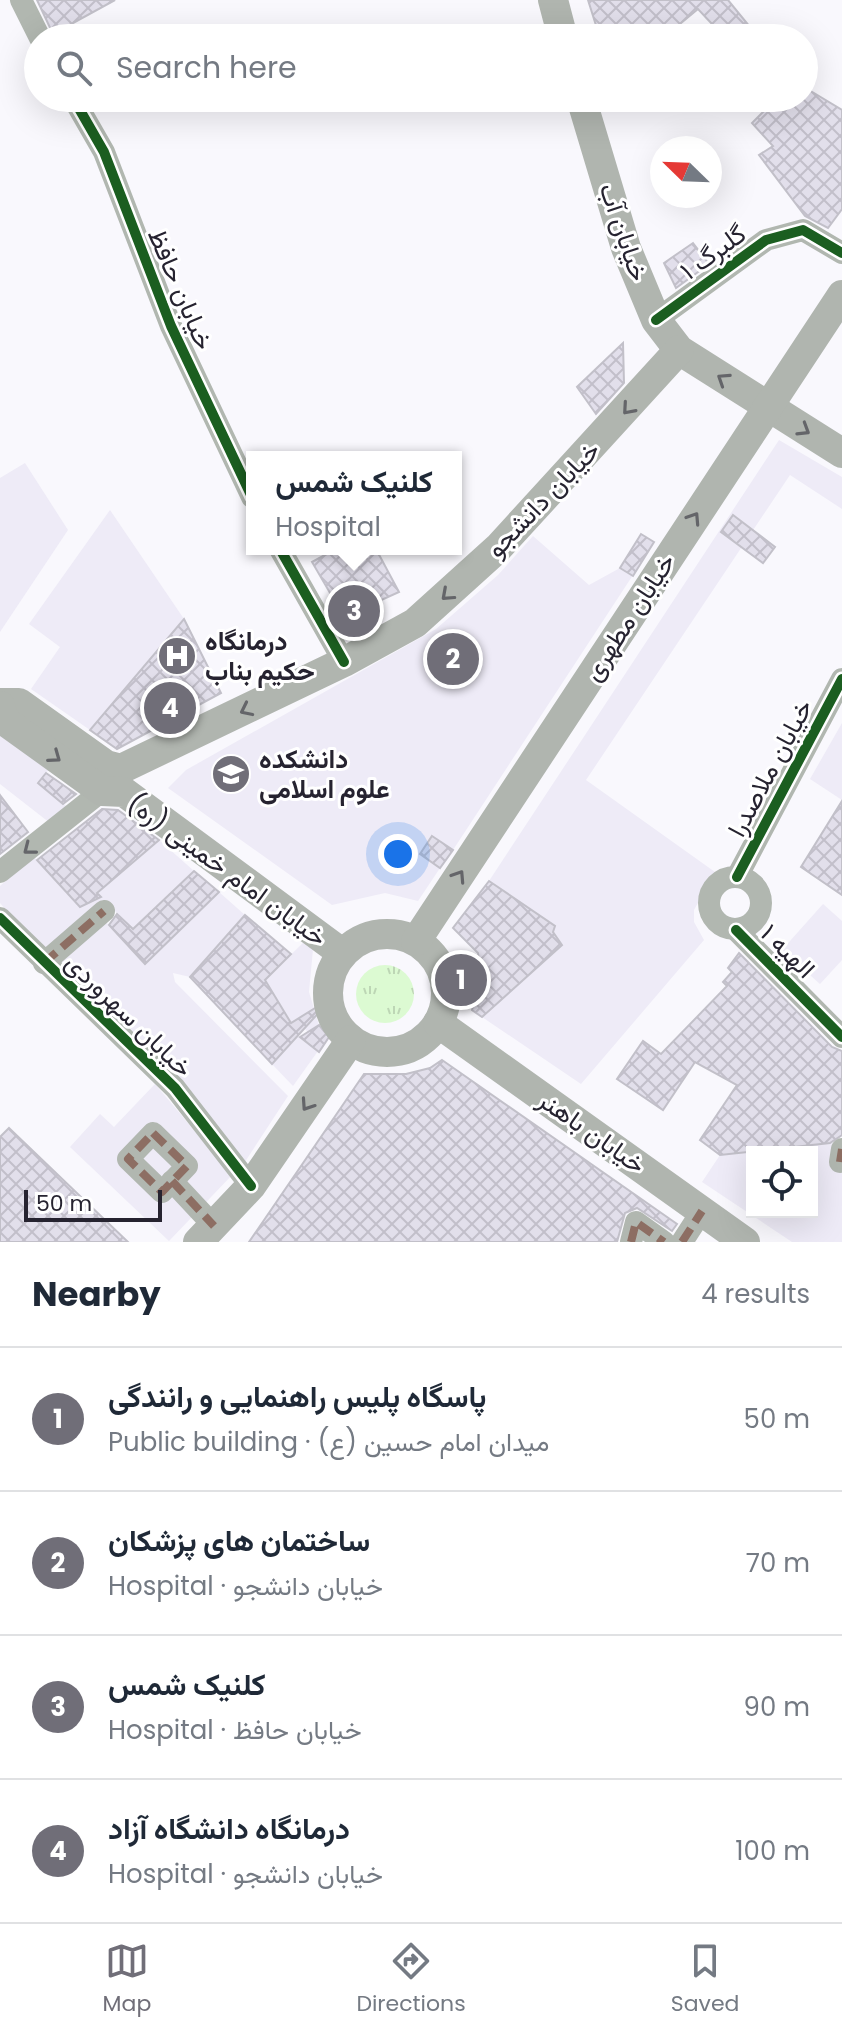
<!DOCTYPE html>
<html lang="en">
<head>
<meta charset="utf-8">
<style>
  body { margin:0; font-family:Poppins,Vazirmatn,sans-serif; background:#f6f6f7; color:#1f2937 }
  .controls { position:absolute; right:24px; bottom:24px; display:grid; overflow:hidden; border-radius:0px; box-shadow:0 8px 32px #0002 }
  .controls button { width:72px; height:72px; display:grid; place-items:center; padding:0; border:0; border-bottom:2px solid #e0e1e3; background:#fff; color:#1f2937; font:40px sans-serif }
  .compass { position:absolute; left:650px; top:136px; width:72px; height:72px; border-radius:50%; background:#fff; box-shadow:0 8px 32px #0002; rotate:293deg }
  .scale { position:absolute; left:24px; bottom:20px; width:138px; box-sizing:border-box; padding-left:8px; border:4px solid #262330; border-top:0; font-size:22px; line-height:28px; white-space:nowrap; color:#262330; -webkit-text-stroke:6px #fff; paint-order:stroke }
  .you { position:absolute; left:398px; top:854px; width:28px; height:28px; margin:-20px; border:6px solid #fff; border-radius:50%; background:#1a73e8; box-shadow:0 0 0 12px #1a73e833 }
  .badge { display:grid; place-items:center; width:52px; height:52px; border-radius:50%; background:#706e78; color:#fff; font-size:26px; font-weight:700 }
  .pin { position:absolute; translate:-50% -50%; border:4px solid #fff; box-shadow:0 2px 8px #0006 }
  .popup { position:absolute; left:246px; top:451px; width:216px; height:104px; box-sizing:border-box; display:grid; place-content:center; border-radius:0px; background:#fff; filter:drop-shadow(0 2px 6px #0005); font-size:26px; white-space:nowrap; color:#747a83 }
  .popup b { font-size:30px; color:#1f2937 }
  .popup::after { content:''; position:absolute; left:50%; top:100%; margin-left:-16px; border:16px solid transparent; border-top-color:#fff }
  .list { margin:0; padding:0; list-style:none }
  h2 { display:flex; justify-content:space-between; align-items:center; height:104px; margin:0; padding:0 32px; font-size:34px }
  h2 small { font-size:26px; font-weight:400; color:#747a83 }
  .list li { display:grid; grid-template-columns:52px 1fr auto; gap:24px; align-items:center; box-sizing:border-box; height:144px; padding:0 32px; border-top:2px solid #e0e1e3 }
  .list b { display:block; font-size:30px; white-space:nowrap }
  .list p { margin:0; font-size:26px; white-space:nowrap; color:#747a83 }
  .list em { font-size:26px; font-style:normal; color:#747a83 }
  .icon { flex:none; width:44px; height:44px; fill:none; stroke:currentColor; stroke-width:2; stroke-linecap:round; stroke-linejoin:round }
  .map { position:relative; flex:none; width:842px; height:1242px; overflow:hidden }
  .search { position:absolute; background:#fff; box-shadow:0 8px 32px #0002; left:24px; right:24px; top:24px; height:88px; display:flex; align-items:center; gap:20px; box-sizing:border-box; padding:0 28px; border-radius:44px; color:#747a83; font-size:30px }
  .sheet { height:680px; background:#fff }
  nav { display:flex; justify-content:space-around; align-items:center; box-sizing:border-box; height:112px; border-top:2px solid #e0e1e3; background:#fff; font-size:22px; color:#747a83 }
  nav a { display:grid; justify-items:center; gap:4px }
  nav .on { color:#706e78 }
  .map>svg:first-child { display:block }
</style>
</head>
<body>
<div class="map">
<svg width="842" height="1242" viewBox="0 0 842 1242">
  <defs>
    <pattern id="grass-tufts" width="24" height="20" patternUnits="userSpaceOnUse" patternTransform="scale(2)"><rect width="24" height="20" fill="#dcfad2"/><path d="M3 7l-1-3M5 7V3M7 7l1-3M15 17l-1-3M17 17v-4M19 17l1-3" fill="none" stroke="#bdd6b5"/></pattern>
    <pattern id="building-cross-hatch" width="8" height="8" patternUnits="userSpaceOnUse" patternTransform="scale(2)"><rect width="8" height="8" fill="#e2dfeb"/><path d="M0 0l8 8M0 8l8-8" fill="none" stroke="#c2bfca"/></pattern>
  </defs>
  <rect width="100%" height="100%" fill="#f9f8fd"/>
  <g fill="#eeebf7" fill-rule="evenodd">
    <path d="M779 440 842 477V509L790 475 586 780 715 872 694 910V922L704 940 581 1084 482 1017 562 945 553 932 554 926 489 881Z"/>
    <path d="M25 463 68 530 0 632V478Z"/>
    <path d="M110 510 184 619 90 730 31 689 60 647 29 624Z"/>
    <path d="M533 536 589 585 620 568 633 575 453 850 432 836 420 853 440 868 418 901 385 893 332 905 168 788 186 770 436 629 498 575Z"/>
    <path d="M842 723V800L810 779Z"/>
    <path d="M0 731 50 768 38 783 70 809 50 823 0 784Z"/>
    <path d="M159 840 194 871 133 929 107 903 46 955 0 903V886L34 857 81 906Z"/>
    <path d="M219 892 245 915 190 977 173 973 175 982 288 1096 241 1168 54 962 103 919 145 963Z"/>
    <path d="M823 904 842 921V960L820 984 782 950Z"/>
    <path d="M304 942 313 949 309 992 319 1025 308 1032 296 1020 291 1023 265 980Z"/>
    <path d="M298 1036 318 1051 293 1086 272 1064Z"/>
    <path d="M155 1084 232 1175 169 1241 70 1147 100 1114 114 1127Z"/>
    <path d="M842 1142V1242H792L702 1182 720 1155ZM752 1152H812V1212H752Z"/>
  </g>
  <circle fill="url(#grass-tufts)" cx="385" cy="994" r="29"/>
  <g fill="url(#building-cross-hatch)" stroke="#c2c0c9" stroke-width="2">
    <path d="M37 0H115L53 34Z"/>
    <path d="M588 0H728L759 38H725L698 9 663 38H600Z"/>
    <path d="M804 87 842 110V209L828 228 805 216 759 155 773 146 752 123 777 98H804Z"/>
    <path d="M693 243 709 264 676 288 664 263Z"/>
    <path d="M623 343 624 383 596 414 577 387Z"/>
    <path d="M733 515 775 547 763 563 721 532Z"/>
    <path d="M641 534 654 542 633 576 620 568Z"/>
    <path d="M336 549H376L399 592 344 617 312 562Z"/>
    <path d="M184 619 221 693 117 749 90 730Z"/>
    <path d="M46 773 76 794 63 804 38 783Z"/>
    <path d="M0 795 28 832 0 854Z"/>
    <path d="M842 801V895L801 867Z"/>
    <path d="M102 809 118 810 159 840 97 893 101 897 80 907 37 860Z"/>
    <path d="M432 836 453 850 440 868 420 854Z"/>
    <path d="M194 871 219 892 145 964 109 925 117 914 133 929Z"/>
    <path d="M489 881 555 926 553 932 562 945 482 1017 472 1010 481 978 478 953 453 928Z"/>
    <path d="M245 915 291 954 265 980 291 1023 320 1005 323 1008 272 1064 190 977Z"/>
    <path d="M739 953 832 1047 842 1051V1135L830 1143 720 1155 700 1140 737 1085 695 1062 663 1110 617 1079 643 1041 661 1054 727 986 723 982 732 972 728 968Z"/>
    <path d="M319 1025 329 1037 319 1052 300 1037Z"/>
    <path d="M442 1060 677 1224 672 1231 637 1208 625 1213 617 1242H249L364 1074H406L430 1068Z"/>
    <path d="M9 1128 128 1242H0V1137Z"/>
  </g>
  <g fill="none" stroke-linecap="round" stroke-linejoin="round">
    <g stroke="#b1b7b0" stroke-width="22">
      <path d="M21 0 40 38"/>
      <path d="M73 98 104 152 171 326 252 497"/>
      <path d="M656 320 766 240 803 230 842 253"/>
      <path d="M280 549 344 662"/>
      <path d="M0 872 102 791"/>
      <circle cx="735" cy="903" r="26"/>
      <path d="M737 877 842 679"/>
      <path d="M0 918 175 1088 251 1186"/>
      <path d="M736 930 842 1037"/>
      <path d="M44 963 104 911"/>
      <path d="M153 1133 187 1166 162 1192 128 1159Z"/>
      <path d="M840 1162 842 1149"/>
      <path d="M172 1181 214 1226"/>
      <path d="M631 1242 636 1222 664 1242"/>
      <path d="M682 1242 702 1211"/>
    </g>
    <g stroke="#b0b5af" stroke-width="30">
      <path d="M553 0 563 38"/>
      <path d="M581 98 626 248 656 320 679 350 842 453"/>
      <path d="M0 703H19L106 765 121 769 344 662 415 623 498 548 679 350"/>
      <path d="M0 706 5 721 102 791 124 792 342 953"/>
      <circle cx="387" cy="993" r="59"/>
      <path d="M416 941 842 295"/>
      <path d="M438 1023 745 1242"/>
      <path d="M198 1242 251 1186 351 1040"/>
    </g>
    <g stroke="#8d6e63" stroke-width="8" stroke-dasharray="16 8" stroke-linecap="butt">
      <path d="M44 963 104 911"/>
      <path d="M153 1133 187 1166 162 1192 128 1159Z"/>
      <path d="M840 1162 842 1149"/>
      <path d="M172 1181 214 1226"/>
      <path d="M631 1242 636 1222 664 1242"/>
      <path d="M682 1242 702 1211"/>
    </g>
    <g stroke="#fff" stroke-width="15">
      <g id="cycleway">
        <path d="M73 98 104 152 171 326 252 497"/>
        <path d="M656 320 766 240 803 230 842 253"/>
        <path d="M280 549 344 662"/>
        <path d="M737 877 842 679"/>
        <path d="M0 918 175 1088 251 1186"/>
        <path d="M736 930 842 1037"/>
      </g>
    </g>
    <use href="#cycleway" stroke="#1b5e20" stroke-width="10"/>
  </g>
  <defs><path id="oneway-chevron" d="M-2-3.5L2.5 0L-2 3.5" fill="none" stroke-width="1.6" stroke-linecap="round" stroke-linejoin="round" transform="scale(2)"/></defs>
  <g stroke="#646569">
    <use href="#oneway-chevron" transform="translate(723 379) rotate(-147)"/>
    <use href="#oneway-chevron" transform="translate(628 409) rotate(131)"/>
    <use href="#oneway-chevron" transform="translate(804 430) rotate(32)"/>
    <use href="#oneway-chevron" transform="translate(694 518) rotate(-57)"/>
    <use href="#oneway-chevron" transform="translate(447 595) rotate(138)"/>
    <use href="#oneway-chevron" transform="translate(246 710) rotate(154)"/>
    <use href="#oneway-chevron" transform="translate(55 757) rotate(36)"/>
    <use href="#oneway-chevron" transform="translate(459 876) rotate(-57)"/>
    <use href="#oneway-chevron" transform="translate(307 1105) rotate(124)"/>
  </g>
  <use stroke="#65666a" href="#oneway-chevron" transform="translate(29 849) rotate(142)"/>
  <defs>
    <g id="hospital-disc" transform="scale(2)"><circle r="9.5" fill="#706e78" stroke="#fff"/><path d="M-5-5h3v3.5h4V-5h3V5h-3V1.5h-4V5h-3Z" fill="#fff"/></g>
    <g id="university-disc" transform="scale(2)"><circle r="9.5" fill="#706e78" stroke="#fff"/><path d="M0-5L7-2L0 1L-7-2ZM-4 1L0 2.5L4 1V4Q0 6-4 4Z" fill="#fff"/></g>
  </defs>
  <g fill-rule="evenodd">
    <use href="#hospital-disc" x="177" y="656"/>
    <use href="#university-disc" x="231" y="774"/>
  </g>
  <g text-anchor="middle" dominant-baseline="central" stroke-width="6" stroke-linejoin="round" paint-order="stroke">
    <g font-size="26" fill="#262330" stroke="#fff">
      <text transform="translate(624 232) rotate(71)">خیابان آب</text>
      <text transform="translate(713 252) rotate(-36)">گلبرگ ۱</text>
      <text transform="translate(181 289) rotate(67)">خیابان حافظ</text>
      <text transform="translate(543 499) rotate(-46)">خیابان دانشجو</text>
      <text transform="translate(629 617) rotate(-57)">خیابان مطهری</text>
      <text transform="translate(770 768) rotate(-62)">خیابان ملاصدرا</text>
      <text transform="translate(227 870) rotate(36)">خیابان امام خمینی (ره)</text>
      <text transform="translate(788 951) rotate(45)">الهیه ۱</text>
      <text transform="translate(129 1015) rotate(44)">خیابان سهروردی</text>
      <text transform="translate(592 1132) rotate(35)">خیابان باهنر</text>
    </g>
    <g font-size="26" font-weight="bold" fill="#262330" stroke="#fff" text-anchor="start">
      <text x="205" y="641">درمانگاه<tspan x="205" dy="30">حکیم بناب</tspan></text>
      <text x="259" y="759">دانشکده<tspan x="259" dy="30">علوم اسلامی</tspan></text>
    </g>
  </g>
</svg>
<div class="controls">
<button><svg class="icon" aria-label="locate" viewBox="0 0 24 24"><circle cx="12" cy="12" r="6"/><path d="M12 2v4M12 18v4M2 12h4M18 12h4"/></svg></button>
</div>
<svg class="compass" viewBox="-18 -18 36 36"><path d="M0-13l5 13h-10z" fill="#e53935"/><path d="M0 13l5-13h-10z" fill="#747a83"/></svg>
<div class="scale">50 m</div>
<div class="you"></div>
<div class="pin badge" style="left:461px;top:980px">1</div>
<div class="pin badge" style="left:453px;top:659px">2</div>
<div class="pin badge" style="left:354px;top:611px">3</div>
<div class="popup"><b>کلنیک شمس</b>Hospital</div>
<div class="pin badge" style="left:170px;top:708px">4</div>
<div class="search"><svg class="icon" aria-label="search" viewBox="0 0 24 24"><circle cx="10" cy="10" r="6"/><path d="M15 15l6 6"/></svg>Search here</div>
</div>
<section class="sheet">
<h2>Nearby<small>4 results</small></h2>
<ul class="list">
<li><span class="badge">1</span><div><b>پاسگاه پلیس راهنمایی و رانندگی</b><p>Public building · میدان امام حسین (ع)</p></div><em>50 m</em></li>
<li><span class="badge">2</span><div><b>ساختمان های پزشکان</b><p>Hospital · خیابان دانشجو</p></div><em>70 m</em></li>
<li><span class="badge">3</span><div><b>کلنیک شمس</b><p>Hospital · خیابان حافظ</p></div><em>90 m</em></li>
<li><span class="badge">4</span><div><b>درمانگاه دانشگاه آزاد</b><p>Hospital · خیابان دانشجو</p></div><em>100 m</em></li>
</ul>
</section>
<nav>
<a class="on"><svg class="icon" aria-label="map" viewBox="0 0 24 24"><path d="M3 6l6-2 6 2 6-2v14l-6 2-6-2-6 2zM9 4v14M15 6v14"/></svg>Map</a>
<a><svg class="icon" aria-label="directions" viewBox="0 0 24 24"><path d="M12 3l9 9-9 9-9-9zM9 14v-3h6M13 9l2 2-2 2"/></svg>Directions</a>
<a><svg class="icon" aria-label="saved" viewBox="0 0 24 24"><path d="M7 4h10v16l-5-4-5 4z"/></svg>Saved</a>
</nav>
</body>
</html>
